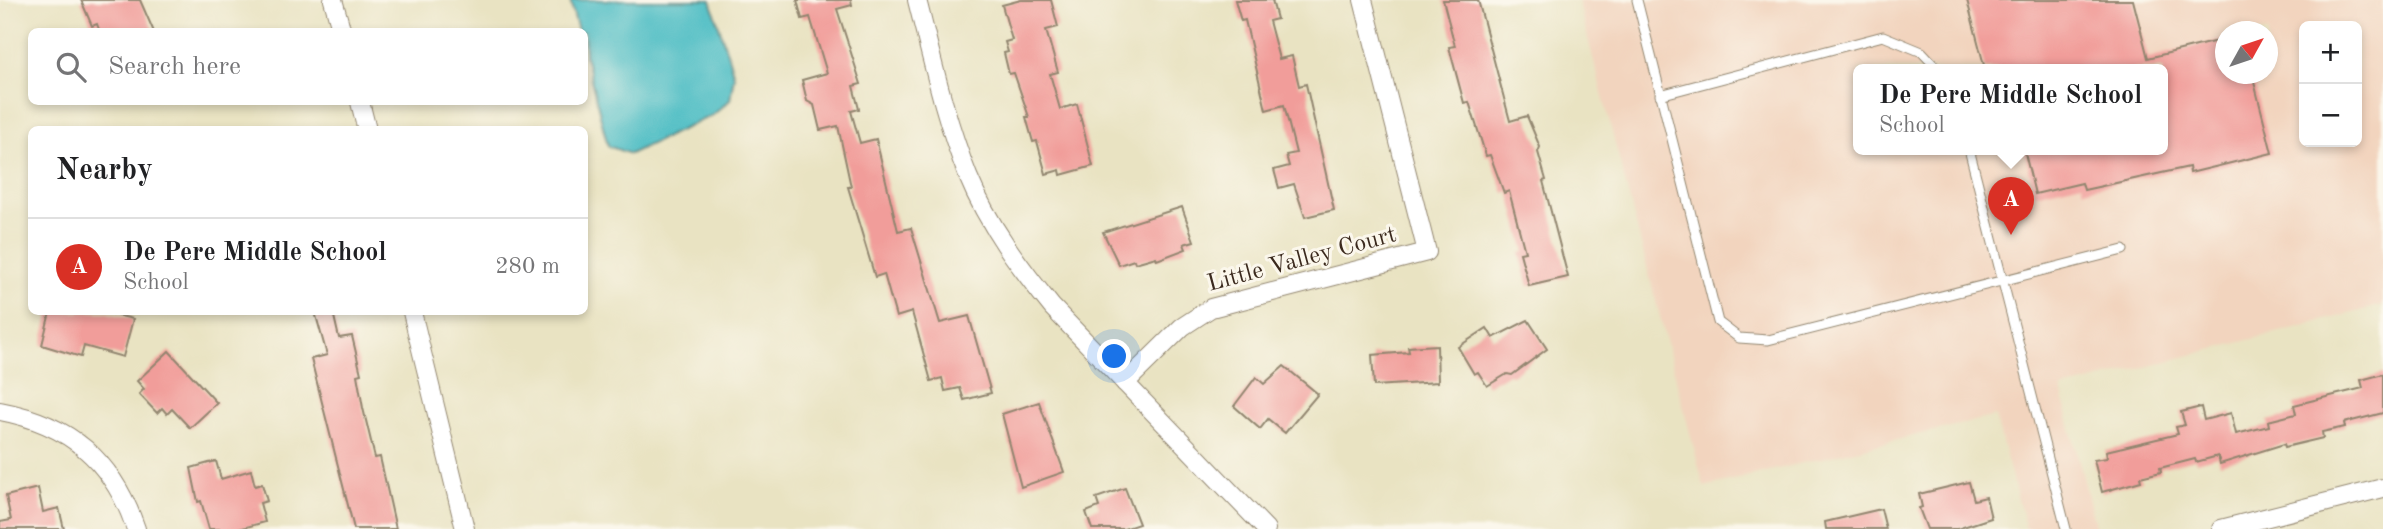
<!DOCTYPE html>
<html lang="en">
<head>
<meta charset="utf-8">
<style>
  body { margin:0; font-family:"Old Standard TT",serif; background:#f6f6f6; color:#202124 }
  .controls { position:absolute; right:21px; top:21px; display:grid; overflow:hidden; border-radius:10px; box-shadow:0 4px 10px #0003 }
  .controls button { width:63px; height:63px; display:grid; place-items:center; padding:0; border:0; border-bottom:2px solid #e0e0e0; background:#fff; color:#202124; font:35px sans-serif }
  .compass { position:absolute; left:2215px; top:21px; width:63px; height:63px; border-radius:50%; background:#fff; box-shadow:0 4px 10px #0003; rotate:50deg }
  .you { position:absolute; left:1115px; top:357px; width:24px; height:24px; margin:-18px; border:5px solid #fff; border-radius:50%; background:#1a73e8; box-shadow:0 0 0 10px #1a73e833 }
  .badge { display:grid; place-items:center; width:46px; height:46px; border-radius:50%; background:#d93025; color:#fff; font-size:23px; font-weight:700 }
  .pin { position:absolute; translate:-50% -58px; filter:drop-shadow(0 2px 4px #0008) }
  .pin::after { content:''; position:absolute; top:37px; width:24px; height:21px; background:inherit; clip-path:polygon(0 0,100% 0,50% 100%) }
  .popup { position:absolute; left:1853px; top:64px; width:315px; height:91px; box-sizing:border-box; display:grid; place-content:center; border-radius:10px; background:#fff; filter:drop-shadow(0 2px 5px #0005); font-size:23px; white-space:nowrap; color:#757577 }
  .popup b { font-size:26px; color:#202124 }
  .popup::after { content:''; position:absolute; left:50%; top:100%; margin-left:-14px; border:14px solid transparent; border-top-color:#fff }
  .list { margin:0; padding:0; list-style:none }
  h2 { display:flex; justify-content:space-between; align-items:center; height:91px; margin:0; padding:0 28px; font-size:30px }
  h2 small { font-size:23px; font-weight:400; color:#757577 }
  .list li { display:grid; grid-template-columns:46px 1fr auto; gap:21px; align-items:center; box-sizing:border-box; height:98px; padding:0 28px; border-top:2px solid #e0e0e0 }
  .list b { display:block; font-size:26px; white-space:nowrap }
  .list p { margin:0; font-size:23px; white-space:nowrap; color:#757577 }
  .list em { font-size:23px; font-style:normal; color:#757577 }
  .icon { flex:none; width:38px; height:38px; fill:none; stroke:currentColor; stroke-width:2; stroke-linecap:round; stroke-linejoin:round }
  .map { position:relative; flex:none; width:2383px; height:529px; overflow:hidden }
  .search { position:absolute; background:#fff; box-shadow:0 4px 10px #0003; left:28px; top:28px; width:560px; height:77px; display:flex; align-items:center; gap:18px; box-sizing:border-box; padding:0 24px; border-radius:10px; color:#757577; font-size:26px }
  .panel { position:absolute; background:#fff; box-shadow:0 4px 10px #0003; left:28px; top:126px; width:560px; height:189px; border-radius:10px }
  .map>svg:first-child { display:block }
</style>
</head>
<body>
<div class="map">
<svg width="2383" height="529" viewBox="0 0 2383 529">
  <rect width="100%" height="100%" fill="#fbf7ec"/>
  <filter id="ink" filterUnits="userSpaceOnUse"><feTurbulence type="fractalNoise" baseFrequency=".0143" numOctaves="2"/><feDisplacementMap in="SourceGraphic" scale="14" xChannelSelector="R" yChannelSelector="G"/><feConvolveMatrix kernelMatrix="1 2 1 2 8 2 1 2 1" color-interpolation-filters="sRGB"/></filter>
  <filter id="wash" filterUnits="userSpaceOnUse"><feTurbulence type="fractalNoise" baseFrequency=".00686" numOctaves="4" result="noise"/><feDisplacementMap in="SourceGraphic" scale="28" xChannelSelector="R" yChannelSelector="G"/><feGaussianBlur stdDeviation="1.57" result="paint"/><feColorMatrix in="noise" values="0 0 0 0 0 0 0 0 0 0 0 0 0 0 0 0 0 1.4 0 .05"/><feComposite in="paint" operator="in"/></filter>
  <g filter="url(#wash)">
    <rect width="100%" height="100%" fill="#e9e3c2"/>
    <path fill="#f2d4be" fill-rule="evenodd" d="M1578 0H2383V305L2061 389 2096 529H2026L1995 416 1704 487ZM2304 26H2357V142H2304ZM2226 32H2268V74H2226ZM1859 69H2163V149H1859Z"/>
    <path fill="#4ebdc4" stroke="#447471" stroke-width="2" d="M570 0H711L734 76 730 100 713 115 630 154 608 146 585 56 584 32 578 31Z"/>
    <g id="blocks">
      <g fill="#f19d9a">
        <path d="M81 0H140L154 32H100L97 24 92 26Z"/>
        <path d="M797 0H851L852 5 837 9 861 84 853 86 859 109 851 111 860 143 876 139 898 231 911 228 940 323 969 316 991 393 964 400 960 388 945 391 942 378 931 381 912 312 896 317 884 274 875 277 848 187H851L838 126 820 130 814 105 807 101 802 80 827 73 810 17 802 19Z"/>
        <path d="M1021 0H1051L1058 27 1046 30 1058 72 1050 74 1060 109 1077 104 1093 166 1061 175 1060 170 1046 174 1037 141 1033 142 1026 117H1029L1014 73 1009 74 1004 53 1008 52 1005 42 1012 40 1002 5Z"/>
        <path d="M1235 0H1272L1277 19 1269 21 1279 59 1292 56 1299 86 1306 84 1334 210 1305 217 1294 184 1279 188 1274 170 1289 166 1286 155 1296 153 1284 105 1266 110 1245 20 1241 21Z"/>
        <path d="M1443 0H1478L1510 121 1527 116 1540 147 1538 152 1546 180 1543 181 1568 277 1529 286 1520 253 1525 252 1509 191 1504 193 1490 155 1486 156 1469 102 1464 103 1449 47 1455 46Z"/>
        <path d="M1967 0H2133L2148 58 2225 39V74H2252L2272 153 2190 173 2189 167 2084 190 2082 183 2035 194 2024 149H2163V69H1985Z"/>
        <path d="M1182 207 1194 241 1184 244 1186 249 1157 260 1156 257 1135 263 1134 260 1119 265 1103 232Z"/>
        <path d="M50 312H104L133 319 123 357 84 346 81 357 42 345Z"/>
        <path d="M315 312H333L339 338 352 336 361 374 357 375 363 408 375 458 380 457 396 529H354L311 359 327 355Z"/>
        <path d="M1528 320 1547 349 1512 375 1507 374 1487 386 1478 372 1474 374 1458 347 1487 328 1493 338Z"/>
        <path d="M1437 345 1438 382 1374 386 1372 355 1409 352 1408 347Z"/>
        <path d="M169 351 217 403 190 428 172 409 167 414 162 408 157 413 139 394 144 389 137 381Z"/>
        <path d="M1284 366 1318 394 1285 433 1268 419 1260 429 1234 406 1256 377 1264 384Z"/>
        <path d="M2383 374V413L2344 423 2345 427 2322 432 2323 438 2285 447 2284 444 2220 464 2218 456 2196 462 2195 459 2160 468 2161 472 2140 477 2141 481 2102 492 2094 460 2107 458 2106 451 2178 434 2176 427 2185 425 2181 412 2201 407 2204 420 2231 413 2236 434 2269 426 2268 421 2296 414 2294 405 2363 388 2361 380Z"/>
        <path d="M1039 402 1064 472 1021 487 1002 414Z"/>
        <path d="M216 461 221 479 251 470 255 486 262 484 267 501 260 503 265 522 239 529H209L201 501 198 502 191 468Z"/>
        <path d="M1969 482 1974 500 1986 497 1991 518 1957 529H1927L1919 508 1922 507 1919 494Z"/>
        <path d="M38 488 43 512 59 508 64 529H0V522L11 520 6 496Z"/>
        <path d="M1125 488 1139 524 1124 529H1092L1086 512 1099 507 1096 498Z"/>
        <path d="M1881 509 1886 529H1826L1825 522Z"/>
      </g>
    </g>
  </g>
  <g filter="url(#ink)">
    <use href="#blocks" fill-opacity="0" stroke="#928670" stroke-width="2"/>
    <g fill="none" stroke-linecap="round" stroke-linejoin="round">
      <g stroke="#928670" stroke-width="11">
        <g id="service">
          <path d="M1637 0 1718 322 1739 338 1768 340 2123 250"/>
          <path d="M1660 95 1883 36 1922 52 1938 69"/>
          <path d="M1969 149 2066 529"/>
        </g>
      </g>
      <g stroke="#928670" stroke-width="20">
        <g id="minor">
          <path d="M333 0 342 32"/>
          <path d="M917 0C932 59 945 119 968 176 988 225 1020 267 1052 307L1266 529"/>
          <path d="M360 102 367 130"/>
          <path d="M412 312 465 529"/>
          <path d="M1125 383 1182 327 1211 308 1427 252 1363 0"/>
          <path d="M0 411C70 424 113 461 136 529"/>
          <path d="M2221 529 2383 488"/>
        </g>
      </g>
      <use href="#service" stroke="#fff" stroke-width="9"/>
      <use href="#minor" stroke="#fff" stroke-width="18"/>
    </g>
  </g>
  <g text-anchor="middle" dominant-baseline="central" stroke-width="6" stroke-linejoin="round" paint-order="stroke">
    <g font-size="24" fill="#3b2a1e" stroke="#fbf7ec">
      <text transform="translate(1302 260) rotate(-15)">Little Valley Court</text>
    </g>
  </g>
</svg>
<div class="controls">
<button>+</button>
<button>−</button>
</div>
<svg class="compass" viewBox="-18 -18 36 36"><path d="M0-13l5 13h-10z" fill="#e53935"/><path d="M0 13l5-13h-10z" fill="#757577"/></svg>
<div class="you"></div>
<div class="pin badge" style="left:2011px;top:235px">A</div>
<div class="popup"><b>De Pere Middle School</b>School</div>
<div class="search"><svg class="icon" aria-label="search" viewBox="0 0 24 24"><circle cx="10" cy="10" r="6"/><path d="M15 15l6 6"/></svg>Search here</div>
<section class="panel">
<h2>Nearby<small></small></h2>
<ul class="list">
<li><span class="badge">A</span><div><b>De Pere Middle School</b><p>School</p></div><em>280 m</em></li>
</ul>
</section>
</div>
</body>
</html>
